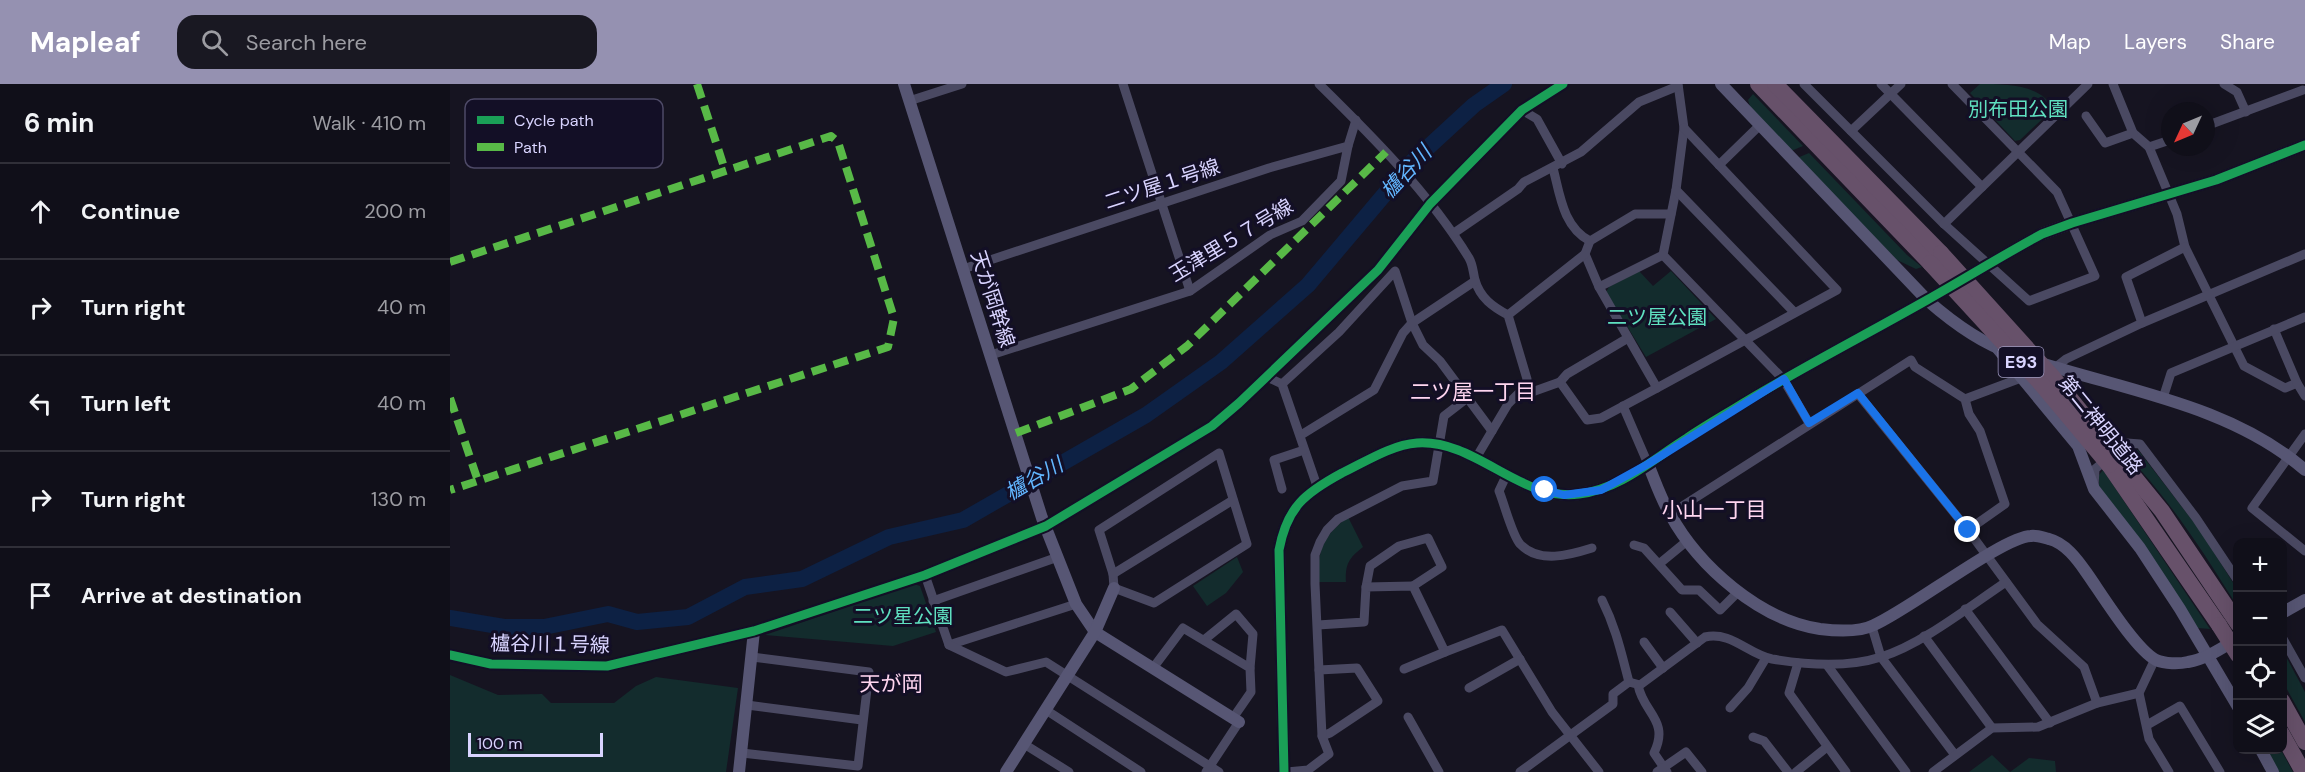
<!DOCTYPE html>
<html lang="en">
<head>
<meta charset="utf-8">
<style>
  body { margin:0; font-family:"DM Sans","Noto Sans JP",sans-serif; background:#191822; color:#f1f3f6 }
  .controls { position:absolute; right:18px; bottom:18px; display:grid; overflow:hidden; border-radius:12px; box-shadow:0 6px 24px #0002 }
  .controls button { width:54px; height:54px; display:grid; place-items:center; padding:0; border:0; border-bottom:2px solid #302f38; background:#100f19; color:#f1f3f6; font:30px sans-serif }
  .compass { position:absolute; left:1711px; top:18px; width:54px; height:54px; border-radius:50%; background:#100f19; box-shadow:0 6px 24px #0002; rotate:226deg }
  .scale { position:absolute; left:18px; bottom:15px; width:135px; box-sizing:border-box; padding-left:6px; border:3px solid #d9d4ff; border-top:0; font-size:16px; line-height:21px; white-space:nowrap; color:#d9d4ff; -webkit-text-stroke:4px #130f26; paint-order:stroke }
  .stop { position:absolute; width:18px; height:18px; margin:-14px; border:4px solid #1a73e8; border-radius:50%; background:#fff }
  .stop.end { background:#1a73e8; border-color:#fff; box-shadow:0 2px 6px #0008 }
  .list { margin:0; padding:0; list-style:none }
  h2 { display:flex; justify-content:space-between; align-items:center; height:78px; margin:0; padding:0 24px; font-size:26px }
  h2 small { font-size:20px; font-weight:400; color:#9c9ca2 }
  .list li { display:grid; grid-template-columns:39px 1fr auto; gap:18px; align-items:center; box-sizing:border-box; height:96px; padding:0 24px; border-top:2px solid #302f38 }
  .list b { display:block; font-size:22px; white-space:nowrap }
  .list em { font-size:20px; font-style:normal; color:#9c9ca2 }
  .icon { flex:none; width:33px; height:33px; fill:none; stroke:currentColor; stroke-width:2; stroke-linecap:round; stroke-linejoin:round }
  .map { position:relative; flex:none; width:1855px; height:688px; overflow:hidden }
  header { display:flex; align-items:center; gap:36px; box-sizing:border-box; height:84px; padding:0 30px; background:#9591b1; color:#fff }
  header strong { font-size:28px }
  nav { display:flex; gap:33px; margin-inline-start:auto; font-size:21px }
  .search { width:420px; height:54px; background:#191822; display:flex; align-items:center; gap:15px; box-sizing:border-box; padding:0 21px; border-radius:18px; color:#9c9ca2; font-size:22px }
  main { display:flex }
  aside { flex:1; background:#100f19 }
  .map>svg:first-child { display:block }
</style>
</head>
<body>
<header>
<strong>Mapleaf</strong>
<div class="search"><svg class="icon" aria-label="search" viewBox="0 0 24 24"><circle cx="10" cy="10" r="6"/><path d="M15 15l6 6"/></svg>Search here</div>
<nav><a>Map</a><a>Layers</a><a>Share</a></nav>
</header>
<main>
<aside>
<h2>6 min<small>Walk · 410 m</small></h2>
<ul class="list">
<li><svg class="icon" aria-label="ahead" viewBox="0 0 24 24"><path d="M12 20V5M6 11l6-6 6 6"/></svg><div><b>Continue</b></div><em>200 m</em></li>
<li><svg class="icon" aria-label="right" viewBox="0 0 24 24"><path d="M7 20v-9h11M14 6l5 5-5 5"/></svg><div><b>Turn right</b></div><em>40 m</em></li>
<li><svg class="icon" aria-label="left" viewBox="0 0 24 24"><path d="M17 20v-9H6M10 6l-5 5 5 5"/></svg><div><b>Turn left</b></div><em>40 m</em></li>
<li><svg class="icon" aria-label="right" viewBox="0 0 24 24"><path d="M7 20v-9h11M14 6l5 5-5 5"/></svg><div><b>Turn right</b></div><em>130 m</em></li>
<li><svg class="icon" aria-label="arrive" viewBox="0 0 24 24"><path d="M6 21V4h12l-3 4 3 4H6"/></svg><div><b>Arrive at destination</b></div></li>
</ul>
</aside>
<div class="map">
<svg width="1855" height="688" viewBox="0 0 1855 688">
  <rect width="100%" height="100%" fill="#161421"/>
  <g fill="#132c2d">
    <path d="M1530 0C1556 0 1591 0 1603 25L1570 56 1565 57 1520 9Z"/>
    <path d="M1303 10 1353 62 1341 67 1301 25 1298 16Z"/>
    <path d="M1359 69 1457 171 1472 183 1466 185 1447 176 1347 74Z"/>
    <path d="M1189 187 1203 202 1221 187 1266 235 1196 273 1156 208 1159 203Z"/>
    <path d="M1681 365 1688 366 1749 445 1787 505V522C1753 467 1720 416 1675 369Z"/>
    <path d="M1653 386 1760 545 1748 544 1649 402V391Z"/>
    <path d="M898 433 913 463C899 474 895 480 896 498H868C868 466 872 453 898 433Z"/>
    <path d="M787 473 793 488 776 509 757 522 743 502Z"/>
    <path d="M464 500 470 502 486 548 443 562 315 551Z"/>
    <path d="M1833 567 1855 608V638L1833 598Z"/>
    <path d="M0 591 48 611 92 610 101 619H164L186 602 206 593 288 604 276 688H0Z"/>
    <path d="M1817 666H1831L1843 688H1829Z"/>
    <path d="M1542 671 1560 688H1519Z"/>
    <path d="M1579 674 1605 677 1606 688H1560Z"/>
  </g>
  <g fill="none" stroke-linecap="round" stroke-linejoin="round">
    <path stroke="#0d2144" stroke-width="16" d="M0 534 54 543H94L158 530 187 538 238 533 295 503 352 495 439 453 513 436 696 331 771 278 858 201 961 79 1024 21 1054 0"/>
    <g stroke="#4a4962" stroke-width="9">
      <path d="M673 0 740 207"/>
      <path d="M869 0C923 53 979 109 1019 174 1023 181 1023 188 1025 196 1030 214 1043 223 1058 231L1077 295 1075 303 1058 320 1026 374"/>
      <path d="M1228 0 1234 44 1226 106 1213 171 1333 295 1359 339"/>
      <path d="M1354 0 1494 140 1579 217 1645 192 1607 108 1502 0"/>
      <path d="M1431 0 1532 103"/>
      <path d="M1663 0 1683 49 1699 63 1727 130 1735 163 1794 282 1835 304 1847 299"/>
      <path d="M1774 0 1787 8 1796 28"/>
      <path d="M459 17 512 0"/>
      <path d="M1072 26 1087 35 1112 80"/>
      <path d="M1636 32 1655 59 1683 49"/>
      <path d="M1756 42 1853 6"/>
      <path d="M1401 47 1451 0"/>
      <path d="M1699 63 1720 56"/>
      <path d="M1269 81 1309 42"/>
      <path d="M1103 84C1110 111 1113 143 1140 157"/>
      <path d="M1226 106 1344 228"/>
      <path d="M1494 140 1638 0"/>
      <path d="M1004 149 1068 105 1074 98 1131 68 1189 18 1228 2"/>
      <path d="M1135 170 1149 203"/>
      <path d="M1213 171 1149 203 1207 304 1387 206 1234 44"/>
      <path d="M513 185 819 84 898 62 906 36"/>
      <path d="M1058 231 1135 170 1140 157 1185 130H1221"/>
      <path d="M1692 239 1676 193 1735 163"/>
      <path d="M1824 245 1847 299 1855 312"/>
      <path d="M1178 254 1117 290 1110 298 1137 336 1151 334 1207 304"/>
      <path d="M541 271 740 207 820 151 852 137 891 97 898 62"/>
      <path d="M1606 283 1616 275 1692 239 1855 170"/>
      <path d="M817 293 832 300 867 402"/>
      <path d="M832 300 889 248 945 187 962 239 973 261 990 277 1042 347"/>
      <path d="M1075 303 1082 308 1110 298"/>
      <path d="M1408 310 1518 446 1587 540 1634 583 1647 619"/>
      <path d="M1713 314 1721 289 1855 233"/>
      <path d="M1515 315 1571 294"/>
      <path d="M1173 322 1198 380"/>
      <path d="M1855 350 1802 424 1855 467"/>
      <path d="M851 351 924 306 953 249 962 239 1025 197"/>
      <path d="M769 369 797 460 704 519 664 504 663 490 649 446Z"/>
      <path d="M1057 390 1049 407C1054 419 1062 451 1070 460 1089 480 1120 471 1142 464"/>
      <path d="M1644 403 1645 385 1677 359 1690 360 1746 434 1788 497"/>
      <path d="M832 405 824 376 854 366"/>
      <path d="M1220 430 1461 276 1465 283 1515 315 1519 330 1530 347 1555 420 1518 446"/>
      <path d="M1184 461 1194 464 1232 506H1249L1270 526 1288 508"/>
      <path d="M1209 480 1237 457"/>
      <path d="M663 490 783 416"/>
      <path d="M475 491 499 561 626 520"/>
      <path d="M916 503 920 482 949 462 978 454 992 483 963 502"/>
      <path d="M1152 516C1166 544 1171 568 1179 598"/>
      <path d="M483 517 608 473"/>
      <path d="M1515 525 1600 639"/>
      <path d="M1220 528 1247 559"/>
      <path d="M868 541 914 538 916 503 963 502 995 568 1052 546 1102 628 1149 688"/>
      <path d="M1422 543 1431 573 1505 671"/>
      <path d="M1474 552 1542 644"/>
      <path d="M1832 553 1855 594"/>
      <path d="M754 556 786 530 803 550 800 584"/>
      <path d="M1194 558 1213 584"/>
      <path d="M499 561 556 588 596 578 769 688"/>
      <path d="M0 571 41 580 157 582 304 547 475 491 596 442 762 342 789 319 928 186 980 120 1072 26 1113 0"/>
      <path d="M1705 575 1689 609 1699 655 1719 688"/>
      <path d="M1348 579 1339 609 1396 688"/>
      <path d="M1377 581 1456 688"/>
      <path d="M703 584 733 544 800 584 801 608 783 634"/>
      <path d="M954 585 995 568"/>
      <path d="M869 586 907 584 928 617 880 649 872 652"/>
      <path d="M1188 601C1193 629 1220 636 1204 669L1217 688"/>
      <path d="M1019 604 1070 575"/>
      <path d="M297 621 412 636"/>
      <path d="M1280 624 1298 604 1316 574"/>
      <path d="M596 626 691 688"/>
      <path d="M958 633 989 688"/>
      <path d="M1697 641 1730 622 1770 688"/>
      <path d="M1303 653 1314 657 1338 688"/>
      <path d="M574 660 619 688"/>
      <path d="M292 669 408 682 419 588 302 573"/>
      <path d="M756 688 789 638"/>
      <path d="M837 688 858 686 879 670 872 652 865 500V471L870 458 877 446 888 435 952 402 983 397 994 332 1016 315"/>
      <path d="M1070 688 1163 620V610L1179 598 1190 601 1255 553C1281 547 1298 570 1322 575 1357 581 1397 584 1431 573 1471 561 1520 522 1556 498"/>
      <path d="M1207 688 1236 668 1252 688"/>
      <path d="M1346 688 1377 663"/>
      <path d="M1483 688 1542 644 1588 643 1647 619 1689 609"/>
    </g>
    <g stroke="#575674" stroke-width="12">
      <path d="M454 0 592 434 626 520 645 548 789 638"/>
      <path d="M1271 0 1477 216C1501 237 1530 259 1561 269"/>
      <path d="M1548 265 1628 362 1644 405 1690 464 1730 525 1788 623"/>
      <path d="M1591 279C1680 307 1783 323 1855 386"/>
      <path d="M1198 380C1205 397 1211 415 1220 430 1249 483 1310 536 1370 545 1386 547 1410 548 1424 541 1459 526 1554 452 1581 452 1587 451 1594 454 1599 455 1615 459 1627 475 1636 488 1651 509 1685 565 1706 576 1715 580 1729 580 1738 578 1756 575 1772 564 1787 555"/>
      <path d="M1832 529 1855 516"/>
      <path d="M1811 666 1823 688"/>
      <path d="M289 688 304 547"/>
      <path d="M556 688 645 548 664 504"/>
      <path d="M834 688 829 466C837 423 855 409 892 389 915 378 941 361 967 359 1026 355 1070 418 1129 410 1171 405 1203 375 1237 354 1256 341 1276 330 1295 318 1355 282 1417 250 1477 216 1516 194 1553 171 1592 150L1622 139 1766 96 1855 61"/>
    </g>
    <g stroke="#67516a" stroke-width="16">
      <path d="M1308 0 1480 179"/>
      <path d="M1325 0 1491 169"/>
      <path d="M1668 373 1712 427 1788 540"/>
      <path d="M1659 381 1769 541"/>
      <path d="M1832 617 1855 658"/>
      <path d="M1832 650 1853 688"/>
    </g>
    <g stroke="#67516a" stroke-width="16">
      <path d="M1491 169 1602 292 1668 373"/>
      <path d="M1480 179 1592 301 1659 381"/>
      <path d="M1769 541 1788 571"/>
    </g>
    <g stroke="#58b947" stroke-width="8" stroke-dasharray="15 8" stroke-linecap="butt">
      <path d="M247 0 275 86"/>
      <path d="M0 178 381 52 388 58 444 234 438 263 0 406"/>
      <path d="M0 314 28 397"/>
      <path d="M566 349 681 305 737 262 936 68"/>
    </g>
    <g stroke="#130f26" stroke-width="13">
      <g id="cycleway">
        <path d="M0 571 41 580 157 582 304 547 475 491 596 442 762 342 789 319 928 186 980 120 1072 26 1113 0"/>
        <path d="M834 688 829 466C837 423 855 409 892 389 915 378 941 361 967 359 1026 355 1070 418 1129 410 1171 405 1203 375 1237 354 1256 341 1276 330 1295 318 1355 282 1417 250 1477 216 1516 194 1553 171 1592 150L1622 139 1766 96 1855 61"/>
      </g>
    </g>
    <use href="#cycleway" stroke="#1a9f57" stroke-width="9"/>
  </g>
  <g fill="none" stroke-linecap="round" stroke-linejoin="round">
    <path stroke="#1a73e8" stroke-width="8" d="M1095 406 1114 411 1151 406 1198 380 1334 295 1359 339 1408 309 1518 446"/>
  </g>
  <g text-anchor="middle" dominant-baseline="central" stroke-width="6" stroke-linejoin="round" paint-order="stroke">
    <rect fill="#130f26" stroke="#9e99be" stroke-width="1.5" x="1548.5" y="263" width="45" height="30" rx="4.5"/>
    <g font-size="18" font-weight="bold" fill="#d9d4ff">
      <text x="1571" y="278">E93</text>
    </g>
    <g font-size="20" fill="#5fe0c0" stroke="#130f26">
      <text x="1568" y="25">別布田公園</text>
      <text x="1207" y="233">二ツ屋公園</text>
      <text x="453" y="532">二ツ星公園</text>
    </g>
    <g font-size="20" fill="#d9d4ff" stroke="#130f26">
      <text transform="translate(712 100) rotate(-18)">二ツ屋１号線</text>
      <text transform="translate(781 156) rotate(-31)">玉津里５７号線</text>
      <text transform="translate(543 215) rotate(72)">天が岡幹線</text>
      <text transform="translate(1651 341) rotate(51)">第二神明道路</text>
      <text transform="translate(100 560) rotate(1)">櫨谷川１号線</text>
    </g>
    <g font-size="21" font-style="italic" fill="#62b6ff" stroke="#130f26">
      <text transform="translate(956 88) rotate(-47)">櫨谷川</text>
      <text transform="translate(584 395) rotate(-30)">櫨谷川</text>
    </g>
    <g font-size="21" fill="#ffd6f0" stroke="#130f26">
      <text x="1023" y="308">二ツ屋一丁目</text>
      <text x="1264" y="426">小山一丁目</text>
      <text x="441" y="600">天が岡</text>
    </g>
  </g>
  <rect x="15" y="15" width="198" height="69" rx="9" fill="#130f26" stroke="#4e4a67" stroke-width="1.5"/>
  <rect x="27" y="32" width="27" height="8" fill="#1a9f57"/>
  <rect x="27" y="59" width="27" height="8" fill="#58b947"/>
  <g font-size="16" fill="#d9d4ff">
    <text x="64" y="42">Cycle path</text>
    <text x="64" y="69">Path</text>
  </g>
</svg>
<div class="controls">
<button>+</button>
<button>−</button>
<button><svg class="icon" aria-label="locate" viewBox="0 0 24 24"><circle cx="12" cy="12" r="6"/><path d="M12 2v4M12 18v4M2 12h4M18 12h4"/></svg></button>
<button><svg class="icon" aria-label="layers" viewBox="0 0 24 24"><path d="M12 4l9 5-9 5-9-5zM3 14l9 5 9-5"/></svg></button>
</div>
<svg class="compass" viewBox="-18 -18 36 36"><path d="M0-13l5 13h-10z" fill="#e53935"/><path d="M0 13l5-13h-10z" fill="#9c9ca2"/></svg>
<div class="scale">100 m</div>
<div class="stop" style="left:1095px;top:406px"></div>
<div class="stop end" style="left:1518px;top:446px"></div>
</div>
</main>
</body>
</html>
